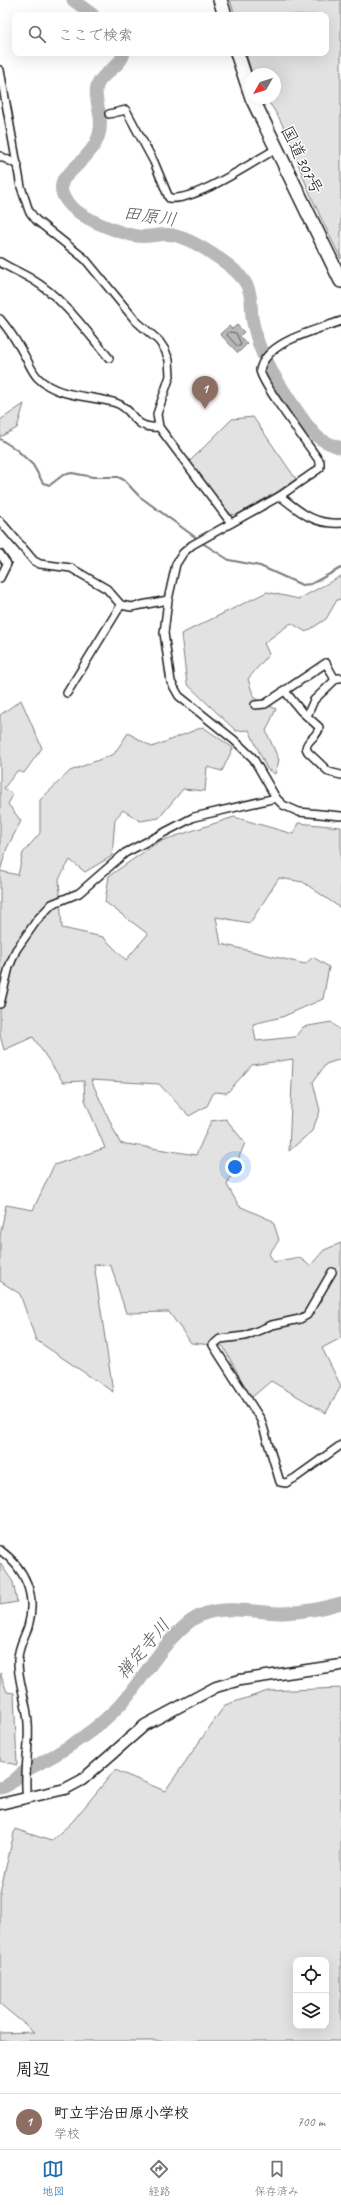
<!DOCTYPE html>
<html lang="ja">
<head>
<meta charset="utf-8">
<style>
  body { margin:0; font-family:Caveat,"Klee One",sans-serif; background:#f2f2f2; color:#202124 }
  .controls { position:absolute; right:12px; bottom:12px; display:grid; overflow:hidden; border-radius:8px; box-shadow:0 4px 16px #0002 }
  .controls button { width:36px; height:36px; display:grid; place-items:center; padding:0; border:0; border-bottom:1px solid #e0e0e0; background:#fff; color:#202124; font:20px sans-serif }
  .compass { position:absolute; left:245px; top:68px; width:36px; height:36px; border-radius:50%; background:#fff; box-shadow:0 4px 16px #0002; rotate:231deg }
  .you { position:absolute; left:235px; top:1167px; width:14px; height:14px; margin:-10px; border:3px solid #fff; border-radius:50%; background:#1a73e8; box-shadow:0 0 0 6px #1a73e833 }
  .badge { display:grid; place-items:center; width:26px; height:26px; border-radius:50%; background:#1f6fb2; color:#fff; font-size:13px; font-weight:700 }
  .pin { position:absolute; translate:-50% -33px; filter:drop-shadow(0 1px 2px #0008) }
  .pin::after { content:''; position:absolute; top:21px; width:14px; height:12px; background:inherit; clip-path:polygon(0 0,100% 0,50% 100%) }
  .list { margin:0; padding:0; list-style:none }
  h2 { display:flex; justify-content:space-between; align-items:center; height:52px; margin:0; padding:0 16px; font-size:17px }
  h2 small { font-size:13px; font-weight:400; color:#757577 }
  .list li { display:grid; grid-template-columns:26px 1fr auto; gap:12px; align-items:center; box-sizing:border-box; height:56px; padding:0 16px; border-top:1px solid #e0e0e0 }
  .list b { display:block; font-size:15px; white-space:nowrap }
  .list p { margin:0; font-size:13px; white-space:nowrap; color:#757577 }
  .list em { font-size:13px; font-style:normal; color:#757577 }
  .icon { flex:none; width:22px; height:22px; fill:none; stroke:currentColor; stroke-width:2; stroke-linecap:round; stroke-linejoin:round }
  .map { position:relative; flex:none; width:341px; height:2041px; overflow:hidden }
  .search { position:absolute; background:#fff; box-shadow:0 4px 16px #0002; left:12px; right:12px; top:12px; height:44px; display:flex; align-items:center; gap:10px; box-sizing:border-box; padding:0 14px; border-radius:8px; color:#757577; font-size:15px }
  .sheet { height:108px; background:#fff }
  nav { display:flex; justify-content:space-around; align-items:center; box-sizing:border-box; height:56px; border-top:1px solid #e0e0e0; background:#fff; font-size:11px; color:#757577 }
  nav a { display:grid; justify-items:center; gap:2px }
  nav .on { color:#1f6fb2 }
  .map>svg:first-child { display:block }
</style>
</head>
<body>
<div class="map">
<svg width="341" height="2041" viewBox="0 0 341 2041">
  <rect width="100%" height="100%" fill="#fff"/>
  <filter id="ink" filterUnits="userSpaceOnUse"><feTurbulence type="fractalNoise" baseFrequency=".025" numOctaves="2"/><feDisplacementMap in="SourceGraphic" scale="8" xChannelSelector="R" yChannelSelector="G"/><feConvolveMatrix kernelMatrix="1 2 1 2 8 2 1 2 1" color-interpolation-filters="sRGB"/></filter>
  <g filter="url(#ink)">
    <g fill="#e2e2e2" stroke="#7f7f7f" fill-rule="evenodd">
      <path d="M230 0H341V259C329 234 316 209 306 184 294 156 286 121 265 98H275V74H252L246 53H326V15H235Z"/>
      <path d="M24 404 17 428 0 437V420Z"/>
      <path d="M253 417 296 479 277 492 236 515 230 514 189 462 232 419Z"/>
      <path d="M341 576V599L337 600 326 619 306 632 291 623 264 643 269 654 248 679 254 698 276 709 266 731 279 760 275 774 267 769 249 730 236 731 187 684 181 634 267 592 299 599Z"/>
      <path d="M21 700 42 748 24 773 17 771 4 788 13 795 8 804 21 821 7 848 0 871V715Z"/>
      <path d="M203 727 233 748 222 771 207 767 205 791 183 789 159 818 140 821 123 810 115 819 112 856 85 872 70 860 59 879 62 928 103 937 126 960 148 934 105 902 109 876 158 842 234 817 293 834 298 823 341 827V906L339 907 303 882 279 878 250 923 216 917 221 944 305 964 313 957 329 967 323 999 282 1017 253 1024 256 1041 295 1037 303 1027 331 1022 341 1031V1059L326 1064 313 1082 320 1111 312 1131 289 1151 293 1059 252 1065 227 1093 214 1092 207 1106 189 1116 159 1084 91 1080 120 1143 196 1155 211 1121 226 1119 245 1143 227 1185 239 1206 273 1221 279 1240 269 1254 274 1262 299 1257 310 1266 324 1250 341 1243V1338L322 1348 341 1386 326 1413 271 1381 251 1398 223 1346 191 1343 169 1312 126 1313 111 1266 94 1264 113 1392 36 1340 20 1294 0 1281V1236L6 1205 33 1210 54 1165 105 1148 85 1100 84 1081 63 1082 33 1037 4 1050 0 1035V871L18 875 23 853 40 833V800L70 771 114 754 128 733 152 747Z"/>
      <path d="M0 1563 13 1582 17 1602 0 1605Z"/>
      <path d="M0 1673 7 1692 14 1693 17 1765 0 1761Z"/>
      <path d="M341 1688V2041H0V2033L34 2032 0 2004V1892L15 1829 51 1841 72 1822 115 1770 165 1791 225 1705 268 1691ZM296 1960H326V2026H296Z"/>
    </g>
    <path fill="#b8b8b8" stroke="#7a7a7a" d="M237 325 244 332 240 336 247 344 238 353 220 334 229 326 232 329Z"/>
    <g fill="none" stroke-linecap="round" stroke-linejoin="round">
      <path stroke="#5a5a5a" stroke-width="1" d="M230 332 236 333 241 344 240 346H237L227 335Z"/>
      <g stroke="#7a7a7a" stroke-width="2">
        <path d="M0 439 17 450 33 465 43 483 50 485 63 475 72 473 93 477H118L124 480 139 496 195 537"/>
        <path d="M204 544 229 560 260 566 302 585 311 584 341 568"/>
      </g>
      <g stroke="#b8b8b8" stroke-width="13">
        <path d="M73 0 93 15"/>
        <path d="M124 53C120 68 102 72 97 86 94 95 99 108 100 117 104 147 81 159 63 180 51 210 115 232 137 236 148 238 161 233 173 235 187 238 202 247 214 255 225 262 243 275 248 288 252 297 251 308 252 318 254 328 257 340 261 350 267 367 306 427 319 438 326 443 334 445 341 448"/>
        <path d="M0 1788C12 1786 17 1775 27 1770 61 1753 95 1732 121 1704 145 1677 162 1642 192 1620 217 1602 256 1613 284 1613 304 1612 322 1609 341 1603"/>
      </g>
      <g stroke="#1c1c1c" stroke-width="10">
        <g id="street">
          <path d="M0 70 21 187 29 211 36 220 85 259 136 321 159 341 165 350 169 360 170 376 157 414 159 427 231 523"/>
          <path d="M109 114 126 110 154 162 169 198C194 202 253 162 276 149"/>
          <path d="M0 156 18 165"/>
          <path d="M0 262C11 269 22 273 33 280 62 297 87 332 109 358"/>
          <path d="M0 319C11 332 19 345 27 360 30 366 33 373 38 378 58 398 91 395 116 403 136 410 131 429 159 427"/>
          <path d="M341 321C317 330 266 341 260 370 261 383 310 447 320 462V468L280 496 192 545 183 553 176 564 168 600 164 633 171 682 179 696 234 740 253 758 276 798 283 805 299 812 341 816"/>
          <path d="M280 496C300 512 314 525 341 523"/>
          <path d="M0 521 34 561 40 564 71 568 107 589 121 605 131 607 168 600"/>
          <path d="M0 554 7 564 0 578"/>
          <path d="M284 690 301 711 319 727C319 736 307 739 306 748L308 752 329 772 341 775"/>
          <path d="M67 693 121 605"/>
          <path d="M255 705 265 704 326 663 334 678H341"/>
          <path d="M307 716 314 700 336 679"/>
          <path d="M0 1004 9 967 16 950 37 920 52 904 79 893 125 853 194 817 276 798"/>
          <path d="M332 1272 307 1315 300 1319 272 1325 245 1336 220 1339 213 1345 261 1420 280 1482 286 1483 295 1478 341 1445"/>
          <path d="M0 1550C26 1569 37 1596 28 1627 24 1638 18 1648 18 1659 17 1680 27 1701 28 1723 30 1748 23 1774 27 1799"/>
        </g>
      </g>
      <g stroke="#1c1c1c" stroke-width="13">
        <path id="secondary" d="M0 1804 65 1789 82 1780 145 1725 216 1687 240 1680 341 1665"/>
      </g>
      <g stroke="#1c1c1c" stroke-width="16">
        <g id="highway">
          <path d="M220 0 225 15"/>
          <path d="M237 53 251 95"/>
          <path d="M252 98 341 281"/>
        </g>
      </g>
      <use href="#street" stroke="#fff" stroke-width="7"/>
      <use href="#secondary" stroke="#fff" stroke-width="10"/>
      <use href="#highway" stroke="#fff" stroke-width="13"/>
    </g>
  </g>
  <g text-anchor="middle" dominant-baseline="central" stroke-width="3" stroke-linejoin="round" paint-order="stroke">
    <g font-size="17" fill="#1c1c1c" stroke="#fff">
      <text transform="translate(302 160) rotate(64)">国道307号</text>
    </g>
    <g font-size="18" font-style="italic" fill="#5a5a5a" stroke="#fff">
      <text transform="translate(150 216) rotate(8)">田原川</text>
      <text transform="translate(143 1649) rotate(-50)">禅定寺川</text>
    </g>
  </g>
</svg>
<div class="controls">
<button><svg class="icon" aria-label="locate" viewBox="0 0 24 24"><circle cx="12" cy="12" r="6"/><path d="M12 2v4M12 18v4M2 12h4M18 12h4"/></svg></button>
<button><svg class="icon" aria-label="layers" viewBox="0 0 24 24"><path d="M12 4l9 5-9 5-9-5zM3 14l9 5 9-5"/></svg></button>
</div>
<svg class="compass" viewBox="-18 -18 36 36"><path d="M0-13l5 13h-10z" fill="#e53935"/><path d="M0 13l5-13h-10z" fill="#757577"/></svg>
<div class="you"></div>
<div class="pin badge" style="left:205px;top:409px;background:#8d6e63">1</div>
<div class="search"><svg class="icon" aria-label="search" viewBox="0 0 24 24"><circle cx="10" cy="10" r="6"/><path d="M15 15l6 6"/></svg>ここで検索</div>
</div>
<section class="sheet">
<h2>周辺<small></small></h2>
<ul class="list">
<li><span class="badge" style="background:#8d6e63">1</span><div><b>町立宇治田原小学校</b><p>学校</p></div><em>700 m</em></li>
</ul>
</section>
<nav>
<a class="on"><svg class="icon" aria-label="map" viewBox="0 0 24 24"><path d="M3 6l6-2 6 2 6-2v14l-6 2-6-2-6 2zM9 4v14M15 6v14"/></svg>地図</a>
<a><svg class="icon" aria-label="directions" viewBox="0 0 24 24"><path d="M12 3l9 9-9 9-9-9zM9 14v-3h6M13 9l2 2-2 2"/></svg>経路</a>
<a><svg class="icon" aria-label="saved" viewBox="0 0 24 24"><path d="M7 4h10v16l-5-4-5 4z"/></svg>保存済み</a>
</nav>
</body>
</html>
